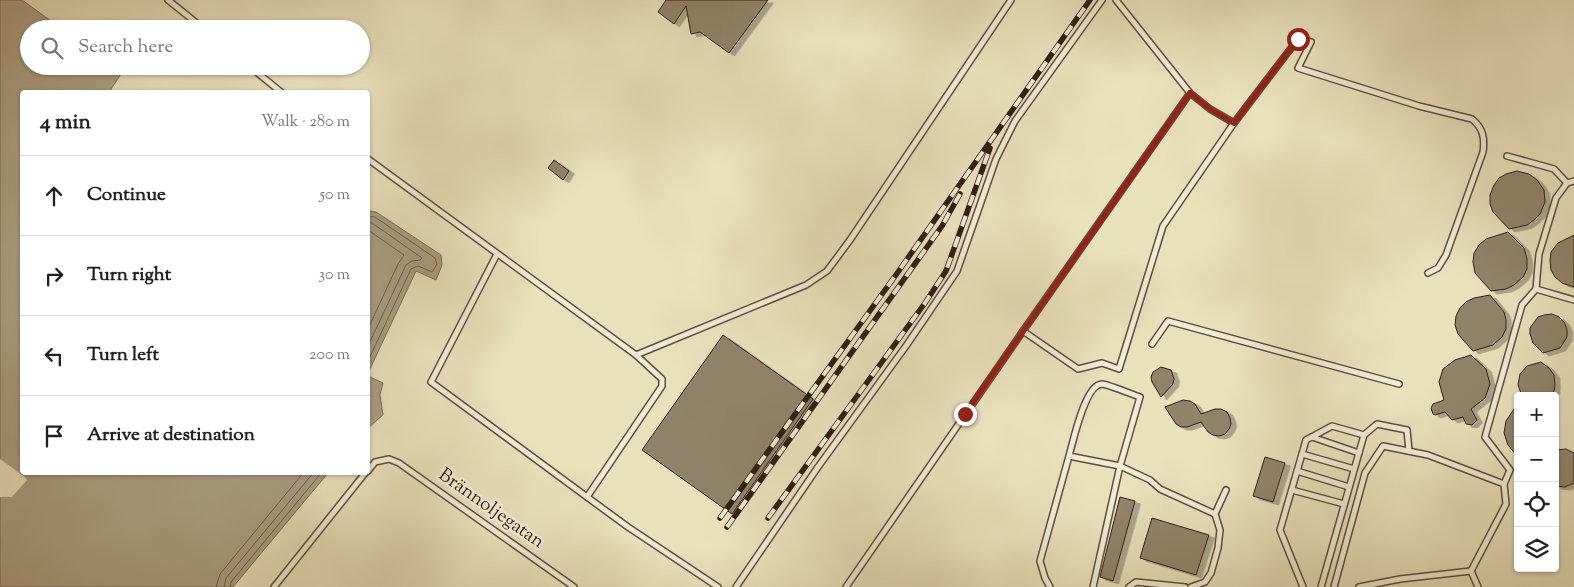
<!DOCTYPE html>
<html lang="en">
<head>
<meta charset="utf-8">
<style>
  body { margin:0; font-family:"Sorts Mill Goudy",serif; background:#f6f6f6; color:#202124 }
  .controls { position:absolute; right:15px; bottom:15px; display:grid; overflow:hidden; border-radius:5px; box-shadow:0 1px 4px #0004 }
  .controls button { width:45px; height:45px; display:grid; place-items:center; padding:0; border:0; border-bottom:1px solid #e0e0e0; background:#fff; color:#202124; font:25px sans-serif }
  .stop { position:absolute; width:15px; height:15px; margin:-11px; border:4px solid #8f2418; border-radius:50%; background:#fff }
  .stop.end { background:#8f2418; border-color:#fff; box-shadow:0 1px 5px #0008 }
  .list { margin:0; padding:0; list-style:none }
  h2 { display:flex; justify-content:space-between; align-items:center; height:65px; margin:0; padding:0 20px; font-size:21px }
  h2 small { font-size:16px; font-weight:400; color:#757577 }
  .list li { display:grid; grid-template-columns:32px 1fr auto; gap:15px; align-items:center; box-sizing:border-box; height:80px; padding:0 20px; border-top:1px solid #e0e0e0 }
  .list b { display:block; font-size:19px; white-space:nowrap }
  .list em { font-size:16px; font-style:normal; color:#757577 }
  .icon { flex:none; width:28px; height:28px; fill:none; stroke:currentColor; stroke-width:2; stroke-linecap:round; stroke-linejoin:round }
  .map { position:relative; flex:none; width:1574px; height:587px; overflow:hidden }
  .search { position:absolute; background:#fff; box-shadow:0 1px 4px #0004; left:20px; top:20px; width:350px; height:55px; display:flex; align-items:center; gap:12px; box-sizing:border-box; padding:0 18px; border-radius:28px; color:#757577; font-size:19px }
  .panel { position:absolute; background:#fff; box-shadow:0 1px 4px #0004; left:20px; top:90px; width:350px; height:385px; border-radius:5px }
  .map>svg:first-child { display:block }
</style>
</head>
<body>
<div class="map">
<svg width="1574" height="587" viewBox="0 0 1574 587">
  <defs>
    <filter id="shadow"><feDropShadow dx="5.5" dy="3" stdDeviation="0" flood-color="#0004"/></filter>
  </defs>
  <rect width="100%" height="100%" fill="#e9e0bc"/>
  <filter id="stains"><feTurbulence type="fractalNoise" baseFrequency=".004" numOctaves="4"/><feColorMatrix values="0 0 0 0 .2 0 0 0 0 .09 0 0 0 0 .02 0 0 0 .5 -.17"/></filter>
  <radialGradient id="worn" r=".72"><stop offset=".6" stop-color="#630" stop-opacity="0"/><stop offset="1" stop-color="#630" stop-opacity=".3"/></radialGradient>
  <g fill="#aa9e83" stroke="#7a6b57">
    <path d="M0 0H22L62 29H29V66H116L123 71 109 92H22V472L328 473 233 587H0Z"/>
    <path d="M368 211 376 212 441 255 442 265 436 280 416 271 368 373Z"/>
    <path d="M368 376 383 383 380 395 383 415 368 428Z"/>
  </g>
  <path fill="#e9e0bc" d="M0 459 25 477 27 480 12 497H0Z"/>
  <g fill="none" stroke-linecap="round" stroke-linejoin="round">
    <g stroke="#6e5e4c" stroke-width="1">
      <path d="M368 216 375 217 435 258 437 264 432 272 418 266 411 269 368 361"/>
      <path d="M368 223H372L422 258 420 260 412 261 406 265 368 346"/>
      <path d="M368 230 404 255 398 264 368 329"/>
      <path d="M216 587 220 574 304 472"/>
      <path d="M224 587 226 578 314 472"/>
      <path d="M230 587 231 582 322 472"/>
    </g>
  </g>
  <g fill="#91836b" stroke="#311e14" filter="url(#shadow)">
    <path d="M666 0H768L729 53 700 32 691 34 686 6 674 24 658 12Z"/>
    <path d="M554 160 569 171 563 180 548 168Z"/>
    <path d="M1517 171 1529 174 1537 180 1544 190 1545 202 1540 214 1534 220 1527 225 1509 229 1493 212 1490 204V195L1494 185 1499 178 1506 174Z"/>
    <path d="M1508 232 1524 248 1527 259V269L1523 277 1514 285 1506 289 1491 291 1475 273 1473 262 1474 253 1479 245 1486 239Z"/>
    <path d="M1574 235V287L1562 283 1555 277 1551 270 1550 260 1551 252 1558 243Z"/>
    <path d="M1490 295 1504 312 1506 320V329L1502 337 1493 345 1473 351 1458 334 1455 325 1456 316 1460 308 1466 302 1474 298Z"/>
    <path d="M1552 314 1559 317 1564 322 1567 329V337L1560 348 1543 353 1533 343 1530 334V328L1538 317 1544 315Z"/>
    <path d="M723 335 813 399 732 514 642 450Z"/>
    <path d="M1471 355 1486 369 1490 384 1485 398 1471 409 1477 420 1472 425 1466 424 1463 417 1452 420 1445 412 1435 415 1433 414 1431 408 1433 404 1444 400 1439 382 1443 369 1455 360Z"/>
    <path d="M1541 362 1549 368 1554 375 1555 385 1554 391 1550 396H1522L1518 385 1520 374 1527 366Z"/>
    <path d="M1161 367 1171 370 1174 379 1173 384 1161 397 1152 382 1151 377 1153 372Z"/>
    <path d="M1183 400 1190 401 1195 404 1201 414 1215 409H1221L1227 412 1230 418 1231 424 1229 429 1225 434 1219 436 1213 435 1208 432 1201 422 1187 427H1181L1176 424 1165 407Z"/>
    <path d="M1518 403V457L1508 445 1504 433 1506 421Z"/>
    <path d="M1566 449 1574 453V483L1565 487 1555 486V450Z"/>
    <path d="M1265 457 1285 463 1273 502 1253 496Z"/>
    <path d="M1120 497 1135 501 1113 581 1100 577Z"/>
    <path d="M1152 518 1209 535 1196 575 1140 558Z"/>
  </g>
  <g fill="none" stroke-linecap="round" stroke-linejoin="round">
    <g stroke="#5f4e3e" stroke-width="8">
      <g id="lane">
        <path d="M168 0 204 29"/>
        <path d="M1116 0 1190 93 1210 109 1234 123 1298 39 1311 42 1298 68 1419 106 1472 119C1483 128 1485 138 1483 152L1446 255 1438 268 1428 273"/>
        <path d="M249 66 281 92"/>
        <path d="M1190 93 1023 331 1078 369 1102 363 1119 369 1163 226 1234 123"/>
        <path d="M1507 156 1554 169 1567 183"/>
        <path d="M368 159 636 355 806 285 827 271 850 240 1011 0"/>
        <path d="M497 254 431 382 587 497"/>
        <path d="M1536 289 1539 254 1556 198 1567 183 1574 181"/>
        <path d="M1152 344 1168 321 1399 384"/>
        <path d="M636 355 662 379V386L587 497 628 527 718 587"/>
        <path d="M1312 437 1359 453"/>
        <path d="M1302 454 1354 469"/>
        <path d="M368 471 375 462 389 459 399 463 574 587"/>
        <path d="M1297 471 1349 487"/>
        <path d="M1504 484 1510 470 1485 437 1522 305 1536 289 1574 300"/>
        <path d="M1292 490 1344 504"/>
        <path d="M1215 514 1226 490"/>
        <path d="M274 587 366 472"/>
        <path d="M736 587 818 467 906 346 957 271 996 159 1015 121 1102 0"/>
        <path d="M846 587 1023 331"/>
        <path d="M1050 587 1045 578 1040 561 1069 456 1120 466 1140 397C1131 394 1110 385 1102 384 1085 384 1073 442 1069 456"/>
        <path d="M1093 587 1120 466 1150 480 1160 489 1215 514 1220 530 1218 548 1211 573 1205 582 1191 587"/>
        <path d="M1129 587 1136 582 1185 587"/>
        <path d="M1303 587 1280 530 1306 440 1332 426 1364 435 1377 424 1407 430 1409 451"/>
        <path d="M1321 587 1364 435"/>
        <path d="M1334 587 1365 473 1383 446 1428 455 1504 484 1506 504 1471 571"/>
        <path d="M1359 587 1400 579 1471 571 1478 587"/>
      </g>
    </g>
    <use href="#lane" stroke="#f1ebd3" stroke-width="5"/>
    <g stroke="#311e14" stroke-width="5.5">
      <g id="rail">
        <path d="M720 518 898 272 1090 0"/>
        <path d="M768 518 925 303 946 271 990 148"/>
        <path d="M727 527 942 226 960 194"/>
      </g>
    </g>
    <use href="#rail" stroke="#f1ebd3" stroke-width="4" stroke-dasharray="11" stroke-linecap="butt"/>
  </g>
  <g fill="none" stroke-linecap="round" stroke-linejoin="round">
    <path stroke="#8f2418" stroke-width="6" d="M965 414 1190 93 1210 109 1234 123 1298 39"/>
  </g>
  <g text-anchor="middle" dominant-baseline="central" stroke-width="5" stroke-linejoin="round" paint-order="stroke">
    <g font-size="19" fill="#311e14" stroke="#f1ebd3">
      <text transform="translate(491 509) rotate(35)">Brännoljegatan</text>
    </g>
  </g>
  <rect width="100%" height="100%" filter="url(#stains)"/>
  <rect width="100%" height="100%" fill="url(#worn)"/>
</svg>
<div class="controls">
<button>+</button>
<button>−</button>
<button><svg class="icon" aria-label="locate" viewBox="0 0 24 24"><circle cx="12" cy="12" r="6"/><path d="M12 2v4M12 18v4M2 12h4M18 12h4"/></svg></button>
<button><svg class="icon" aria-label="layers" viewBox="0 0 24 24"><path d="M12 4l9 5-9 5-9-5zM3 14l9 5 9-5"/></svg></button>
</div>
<div class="stop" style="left:1298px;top:39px"></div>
<div class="stop end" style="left:965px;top:414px"></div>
<div class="search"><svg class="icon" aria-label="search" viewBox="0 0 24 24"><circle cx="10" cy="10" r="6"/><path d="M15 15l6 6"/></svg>Search here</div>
<section class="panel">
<h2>4 min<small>Walk · 280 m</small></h2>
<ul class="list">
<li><svg class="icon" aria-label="ahead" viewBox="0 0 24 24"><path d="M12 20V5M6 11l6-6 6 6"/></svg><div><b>Continue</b></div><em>50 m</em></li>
<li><svg class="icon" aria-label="right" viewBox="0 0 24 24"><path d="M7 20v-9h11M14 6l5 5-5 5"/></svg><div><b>Turn right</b></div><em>30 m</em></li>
<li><svg class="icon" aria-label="left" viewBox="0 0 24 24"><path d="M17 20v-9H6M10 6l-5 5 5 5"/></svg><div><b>Turn left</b></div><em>200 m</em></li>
<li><svg class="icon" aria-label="arrive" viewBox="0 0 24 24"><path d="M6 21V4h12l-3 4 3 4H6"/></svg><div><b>Arrive at destination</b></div></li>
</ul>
</section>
</div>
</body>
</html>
